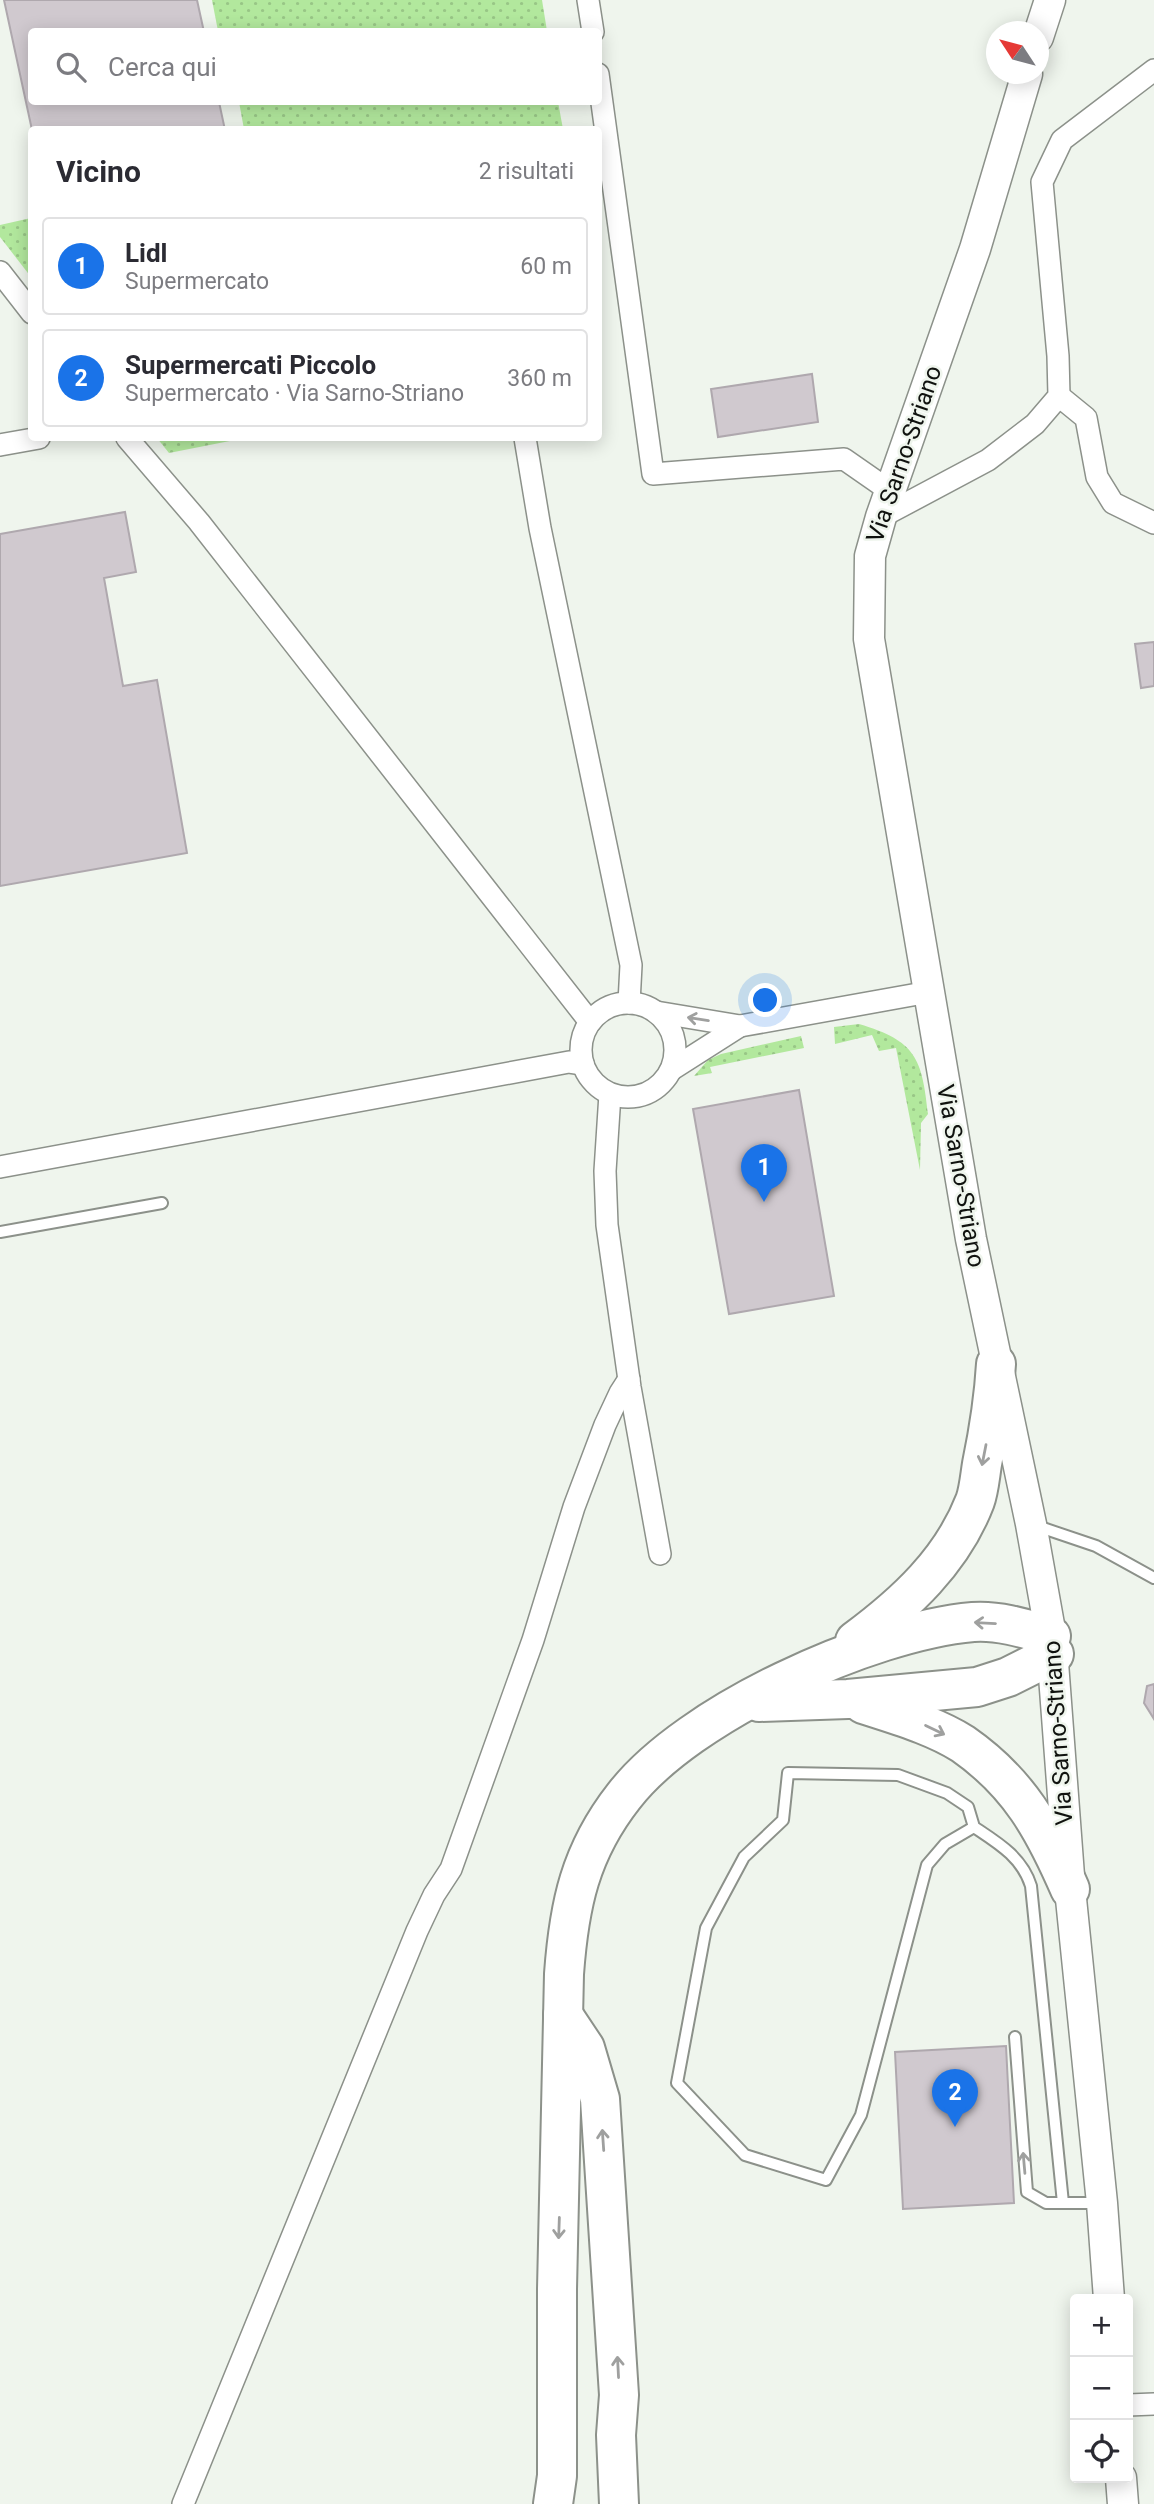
<!DOCTYPE html>
<html lang="it">
<head>
<meta charset="utf-8">
<style>
  body { margin:0; font-family:Roboto,sans-serif; background:#f7f7f7; color:#2b2b33 }
  .controls { position:absolute; right:21px; bottom:21px; display:grid; overflow:hidden; border-radius:7px; box-shadow:0 4px 18px #0003 }
  .controls button { width:63px; height:63px; display:grid; place-items:center; padding:0; border:0; border-bottom:2px solid #e1e1e2; background:#fff; color:#2b2b33; font:35px sans-serif }
  .compass { position:absolute; left:986px; top:21px; width:63px; height:63px; border-radius:50%; background:#fff; box-shadow:0 4px 18px #0003; rotate:306deg }
  .you { position:absolute; left:766px; top:1001px; width:24px; height:24px; margin:-18px; border:5px solid #fff; border-radius:50%; background:#1a73e8; box-shadow:0 0 0 10px #1a73e833 }
  .badge { display:grid; place-items:center; width:46px; height:46px; border-radius:50%; background:#1a73e8; color:#fff; font-size:23px; font-weight:700 }
  .pin { position:absolute; translate:-50% -58px; filter:drop-shadow(0 2px 4px #0008) }
  .pin::after { content:''; position:absolute; top:37px; width:24px; height:21px; background:inherit; clip-path:polygon(0 0,100% 0,50% 100%) }
  .list { margin:0; padding:0; list-style:none }
  h2 { display:flex; justify-content:space-between; align-items:center; height:91px; margin:0; padding:0 28px; font-size:30px }
  h2 small { font-size:23px; font-weight:400; color:#7c7c81 }
  .list li { display:grid; grid-template-columns:46px 1fr auto; gap:21px; align-items:center; box-sizing:border-box; height:98px; margin:0 14px 14px; padding:0 14px; border:2px solid #e1e1e2; border-radius:7px }
  .list b { display:block; font-size:26px; white-space:nowrap }
  .list p { margin:0; font-size:23px; white-space:nowrap; color:#7c7c81 }
  .list em { font-size:23px; font-style:normal; color:#7c7c81 }
  .icon { flex:none; width:38px; height:38px; fill:none; stroke:currentColor; stroke-width:2; stroke-linecap:round; stroke-linejoin:round }
  .map { position:relative; flex:none; width:1154px; height:2504px; overflow:hidden }
  .search { position:absolute; background:#fff; box-shadow:0 4px 18px #0003; left:28px; top:28px; width:574px; height:77px; display:flex; align-items:center; gap:18px; box-sizing:border-box; padding:0 24px; border-radius:7px; color:#7c7c81; font-size:26px }
  .panel { position:absolute; background:#fff; box-shadow:0 4px 18px #0003; left:28px; top:126px; width:574px; height:315px; border-radius:7px }
  .map>svg:first-child { display:block }
</style>
</head>
<body>
<div class="map">
<svg width="1154" height="2504" viewBox="0 0 1154 2504">
  <defs>
    <pattern id="grass-dots" width="8" height="8" patternUnits="userSpaceOnUse" patternTransform="scale(1.75)"><rect width="8" height="8" fill="#b2e89d"/><path d="M2 2h.1M6 6h.1" fill="none" stroke="#98c686" stroke-width="1.8" stroke-linecap="round"/></pattern>
  </defs>
  <rect width="100%" height="100%" fill="#eff5ed"/>
  <g fill="url(#grass-dots)">
    <path d="M212 0H542L547 31H218Z"/>
    <path d="M239 102H558L563 129H244Z"/>
    <path d="M31 218H32L31 277 0 237V225Z"/>
    <path d="M157 438H245L169 453Z"/>
    <path d="M859 1024C916 1041 922 1058 928 1114L921 1123 920 1170 896 1048 879 1051 872 1035 835 1044 834 1027Z"/>
    <path d="M801 1036 804 1048 710 1067 712 1073 694 1076 708 1060 721 1054Z"/>
  </g>
  <g fill="#d0c9cf" stroke="#afa8ae" stroke-width="2">
    <path d="M4 0H197L204 32H32V102H219L225 130H32Z"/>
    <path d="M812 374 818 422 718 437 711 389Z"/>
    <path d="M125 512 136 572 104 578 123 686 157 680 187 853 0 886V534Z"/>
    <path d="M1154 642V686L1141 688 1135 644Z"/>
    <path d="M799 1090 834 1296 729 1314 693 1109Z"/>
    <path d="M1154 1684V1719L1144 1703 1147 1686Z"/>
    <path d="M1006 2046 1014 2203 903 2209 895 2052Z"/>
  </g>
  <g fill="none" stroke-linecap="round" stroke-linejoin="round">
    <g stroke="#8c918a" stroke-width="14">
      <g id="service">
        <path d="M0 1232 162 1203"/>
        <path d="M1034 1525 1096 1546 1154 1578"/>
        <path d="M974 1827 968 1807 947 1793 898 1775 788 1773 783 1820 744 1857 706 1928 677 2083 745 2155 826 2180 861 2115 927 1865 945 1844 974 1827C998 1843 1022 1857 1031 1886L1063 2203"/>
        <path d="M1015 2037 1027 2192 1046 2203H1100"/>
      </g>
    </g>
    <g stroke="#8c918a" stroke-width="24">
      <g id="minor">
        <path d="M588 0 593 32"/>
        <path d="M598 74 653 474 844 459 890 491"/>
        <path d="M0 272 32 313"/>
        <path d="M1059 396 1086 418 1097 477 1113 503 1154 523"/>
        <path d="M127 438 199 522 590 1022"/>
        <path d="M525 438 540 528 631 965 629 1003"/>
        <path d="M0 445 39 438"/>
        <path d="M881 517 988 460 1035 424 1059 396 1058 356 1042 182 1062 140 1154 70"/>
        <circle cx="628" cy="1050" r="47"/>
        <path d="M656 1012 740 1026 929 992"/>
        <path d="M671 1070 740 1026"/>
        <path d="M610 1094 605 1171 607 1225 630 1387 660 1554"/>
        <path d="M0 1167 569 1062 583 1064"/>
        <path d="M1128 2405 1154 2404"/>
        <path d="M183 2504 417 1931 434 1895 451 1869 533 1640 574 1507 605 1425 620 1393 629 1379"/>
      </g>
    </g>
    <g stroke="#8c918a" stroke-width="33">
      <g id="secondary">
        <path d="M1038 37 1050 0"/>
        <path d="M1027 74 975 249 881 517 870 556 869 639 971 1239 1031 1524 1051 1636 1070 1889 1102 2203 1109 2299"/>
        <path d="M1121 2478 1123 2504"/>
      </g>
    </g>
    <g stroke="#8c918a" stroke-width="42">
      <g id="motorway">
        <path d="M855 1641C905 1604 952 1561 975 1501 979 1490 980 1476 982 1464 989 1430 994 1398 996 1364"/>
        <path d="M759 1702 848 1699 977 1687 1008 1677 1054 1654"/>
        <path d="M863 1704C896 1715 933 1725 963 1744 1019 1783 1044 1829 1070 1889"/>
        <path d="M563 2015 585 2048 600 2099 619 2395 616 2435 619 2504"/>
        <path d="M553 2504 557 2476V2289L564 1974C569 1905 580 1852 624 1796 688 1713 870 1631 973 1622 999 1620 1027 1629 1051 1636"/>
      </g>
    </g>
    <use href="#service" stroke="#fff" stroke-width="10"/>
    <use href="#minor" stroke="#fff" stroke-width="21"/>
    <use href="#secondary" stroke="#fff" stroke-width="30"/>
    <use href="#motorway" stroke="#fff" stroke-width="38"/>
  </g>
  <defs><path id="oneway-shaft" d="M-6 0H5M1.5-3L5.5 0L1.5 3" fill="none" stroke-width="1.6" stroke-linecap="round" stroke-linejoin="round" transform="scale(1.75)"/></defs>
  <g stroke="#9fa09f">
    <use href="#oneway-shaft" transform="translate(698 1019) rotate(-171)"/>
    <use href="#oneway-shaft" transform="translate(984 1455) rotate(101)"/>
    <use href="#oneway-shaft" transform="translate(985 1623) rotate(-177)"/>
    <use href="#oneway-shaft" transform="translate(935 1730) rotate(26)"/>
    <use href="#oneway-shaft" transform="translate(603 2140) rotate(-94)"/>
    <use href="#oneway-shaft" transform="translate(1024 2163) rotate(-95)"/>
    <use href="#oneway-shaft" transform="translate(559 2228) rotate(92)"/>
    <use href="#oneway-shaft" transform="translate(618 2367) rotate(-93)"/>
  </g>
  <g text-anchor="middle" dominant-baseline="central" stroke-width="5" stroke-linejoin="round" paint-order="stroke">
    <g font-size="24" fill="#10120f" stroke="#eff5ed">
      <text transform="translate(904 454) rotate(-71)">Via Sarno-Striano</text>
      <text transform="translate(961 1176) rotate(80)">Via Sarno-Striano</text>
      <text transform="translate(1058 1733) rotate(-94)">Via Sarno-Striano</text>
    </g>
  </g>
</svg>
<div class="controls">
<button>+</button>
<button>−</button>
<button><svg class="icon" aria-label="locate" viewBox="0 0 24 24"><circle cx="12" cy="12" r="6"/><path d="M12 2v4M12 18v4M2 12h4M18 12h4"/></svg></button>
</div>
<svg class="compass" viewBox="-18 -18 36 36"><path d="M0-13l5 13h-10z" fill="#e53935"/><path d="M0 13l5-13h-10z" fill="#7c7c81"/></svg>
<div class="you"></div>
<div class="pin badge" style="left:764px;top:1202px">1</div>
<div class="pin badge" style="left:955px;top:2127px">2</div>
<div class="search"><svg class="icon" aria-label="search" viewBox="0 0 24 24"><circle cx="10" cy="10" r="6"/><path d="M15 15l6 6"/></svg>Cerca qui</div>
<section class="panel">
<h2>Vicino<small>2 risultati</small></h2>
<ul class="list">
<li><span class="badge">1</span><div><b>Lidl</b><p>Supermercato</p></div><em>60 m</em></li>
<li><span class="badge">2</span><div><b>Supermercati Piccolo</b><p>Supermercato · Via Sarno-Striano</p></div><em>360 m</em></li>
</ul>
</section>
</div>
</body>
</html>
